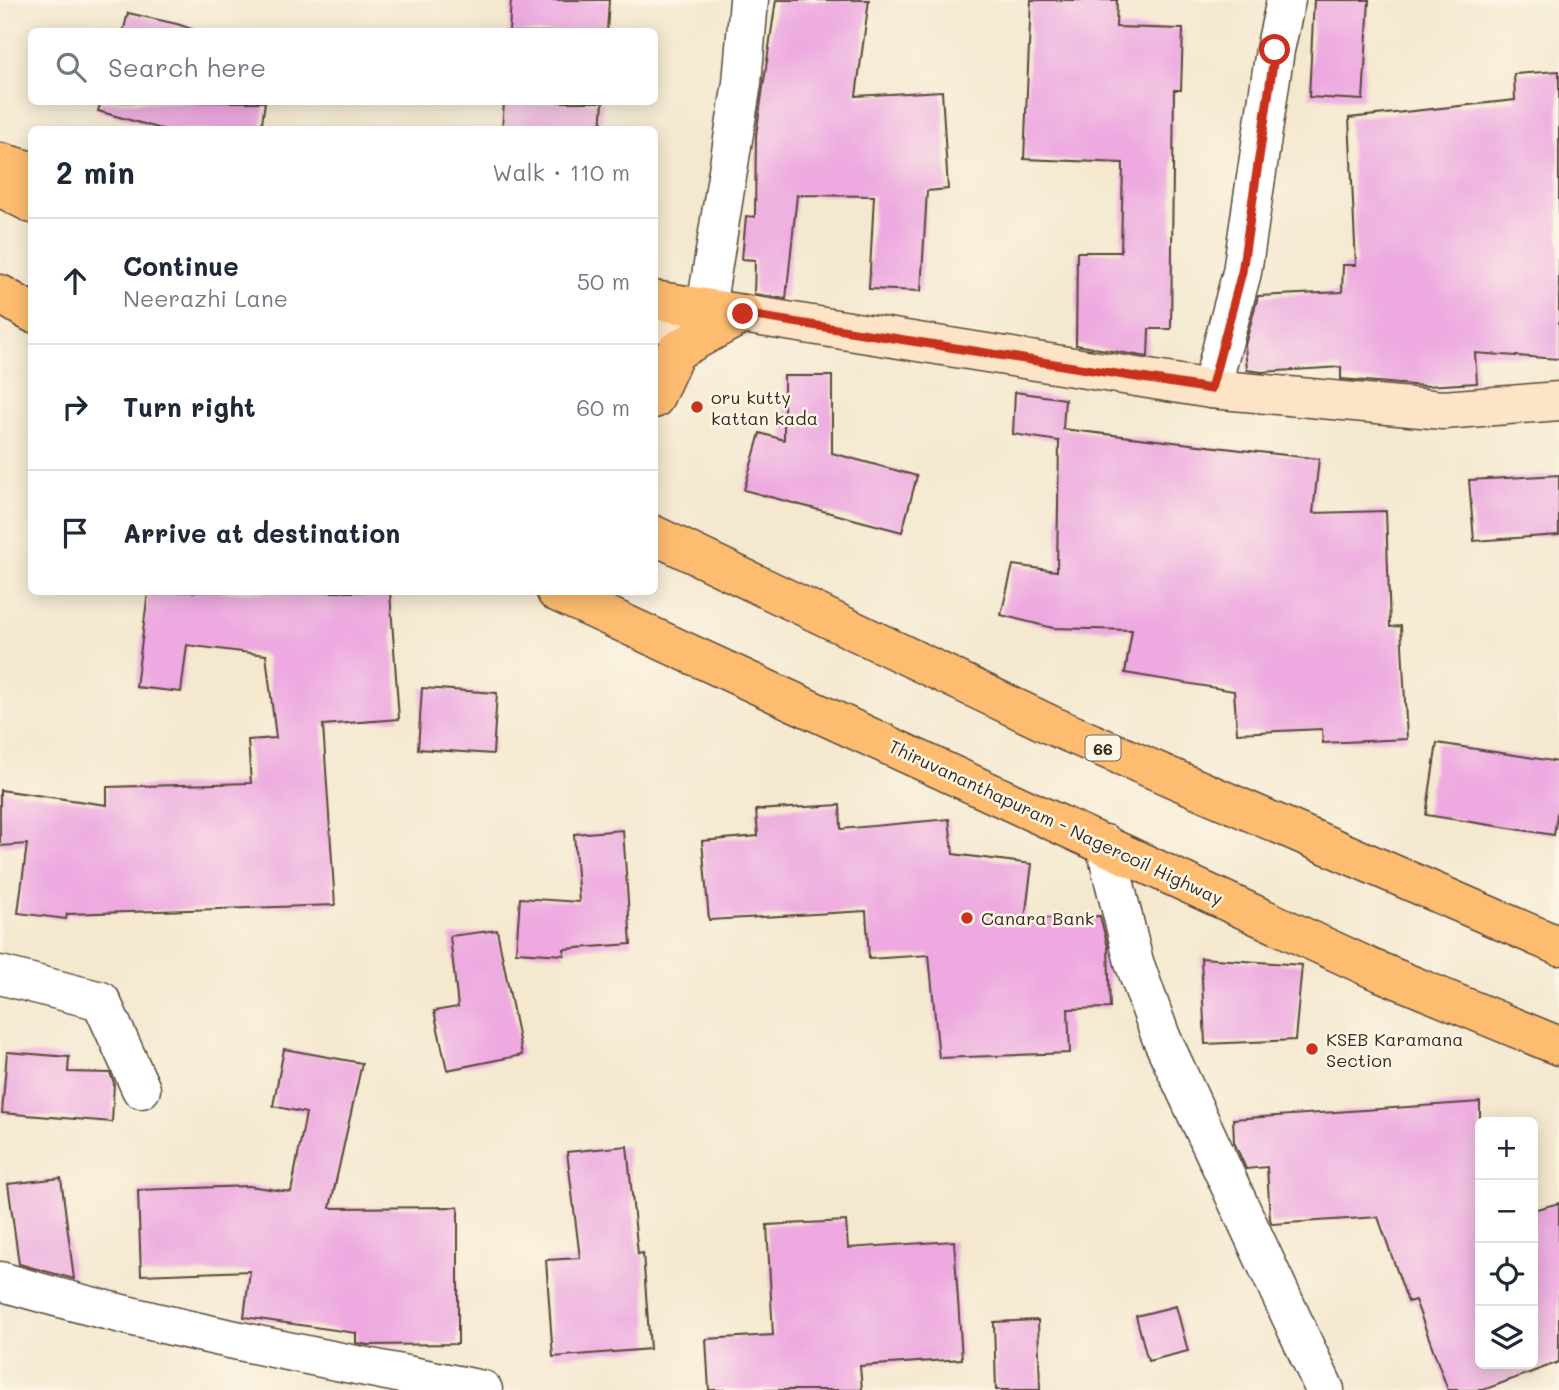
<!DOCTYPE html>
<html lang="en">
<head>
<meta charset="utf-8">
<style>
  body { margin:0; font-family:Mali,sans-serif; background:#f6f6f7; color:#1f2937 }
  .controls { position:absolute; right:21px; bottom:21px; display:grid; overflow:hidden; border-radius:10px; box-shadow:0 4px 18px #0003 }
  .controls button { width:63px; height:63px; display:grid; place-items:center; padding:0; border:0; border-bottom:2px solid #e0e1e3; background:#fff; color:#1f2937; font:35px sans-serif }
  .stop { position:absolute; width:21px; height:21px; margin:-16px; border:5px solid #c8321e; border-radius:50%; background:#fff }
  .stop.end { background:#c8321e; border-color:#fff; box-shadow:0 2px 7px #0008 }
  .list { margin:0; padding:0; list-style:none }
  h2 { display:flex; justify-content:space-between; align-items:center; height:91px; margin:0; padding:0 28px; font-size:30px }
  h2 small { font-size:23px; font-weight:400; color:#747a83 }
  .list li { display:grid; grid-template-columns:46px 1fr auto; gap:21px; align-items:center; box-sizing:border-box; height:126px; padding:0 28px; border-top:2px solid #e0e1e3 }
  .list b { display:block; font-size:26px; white-space:nowrap }
  .list p { margin:0; font-size:23px; white-space:nowrap; color:#747a83 }
  .list em { font-size:23px; font-style:normal; color:#747a83 }
  .icon { flex:none; width:38px; height:38px; fill:none; stroke:currentColor; stroke-width:2; stroke-linecap:round; stroke-linejoin:round }
  .map { position:relative; flex:none; width:1559px; height:1390px; overflow:hidden }
  .search { position:absolute; background:#fff; box-shadow:0 4px 18px #0003; left:28px; top:28px; width:630px; height:77px; display:flex; align-items:center; gap:18px; box-sizing:border-box; padding:0 24px; border-radius:10px; color:#747a83; font-size:26px }
  .panel { position:absolute; background:#fff; box-shadow:0 4px 18px #0003; left:28px; top:126px; width:630px; height:469px; border-radius:10px }
  .map>svg:first-child { display:block }
</style>
</head>
<body>
<div class="map">
<svg width="1559" height="1390" viewBox="0 0 1559 1390">
  <rect width="100%" height="100%" fill="#fcf5e5"/>
  <filter id="ink" filterUnits="userSpaceOnUse"><feTurbulence type="fractalNoise" baseFrequency=".0143" numOctaves="2"/><feDisplacementMap in="SourceGraphic" scale="14" xChannelSelector="R" yChannelSelector="G"/><feConvolveMatrix kernelMatrix="1 2 1 2 8 2 1 2 1" color-interpolation-filters="sRGB"/></filter>
  <filter id="wash" filterUnits="userSpaceOnUse"><feTurbulence type="fractalNoise" baseFrequency=".00686" numOctaves="4" result="noise"/><feDisplacementMap in="SourceGraphic" scale="28" xChannelSelector="R" yChannelSelector="G"/><feGaussianBlur stdDeviation="1.57" result="paint"/><feColorMatrix in="noise" values="0 0 0 0 0 0 0 0 0 0 0 0 0 0 0 0 0 1.4 0 .05"/><feComposite in="paint" operator="in"/></filter>
  <g filter="url(#wash)">
    <rect width="100%" height="100%" fill="#f4e8cf"/>
    <g id="blocks">
      <g fill="#eda9e0">
        <path d="M511 0H609L607 32H509Z"/>
        <path d="M776 0H869L856 96 942 91 948 189 927 191 921 291 869 289 874 196 797 195 786 299 754 294 755 260 742 259 746 216 755 217 756 135Z"/>
        <path d="M1031 0H1117L1116 27 1183 29 1181 90H1174L1171 329H1149L1148 357 1076 345 1077 252H1121L1123 163 1024 159Z"/>
        <path d="M1314 0H1369L1363 100 1309 97Z"/>
        <path d="M128 13 177 24 201 32H123Z"/>
        <path d="M1559 71V359L1475 353 1477 383 1425 386 1341 379V367L1262 372 1247 370 1245 345 1258 296 1342 292 1343 265H1356L1349 118 1515 100 1514 74Z"/>
        <path d="M101 102H265L261 130H165L98 111Z"/>
        <path d="M504 102H603L601 130H502Z"/>
        <path d="M784 376H832V453L917 476 902 532 744 490 760 433 784 440Z"/>
        <path d="M1015 392 1065 399 1063 429 1319 459 1313 513 1386 511 1390 627 1401 626 1407 739 1323 743 1322 729 1237 733 1234 691 1125 673 1132 630 1053 628 1001 615 1013 565 1057 571 1059 441 1013 434Z"/>
        <path d="M1559 475V535L1474 541 1469 480Z"/>
        <path d="M148 592H390L399 719 323 725 335 905 67 914 66 919 18 913 27 844 0 846V790L107 805V787L251 783 248 740 276 738 266 655 187 645 181 692 136 687Z"/>
        <path d="M422 688 497 693 493 754 418 749Z"/>
        <path d="M1437 743 1559 762V801L1554 835 1426 815Z"/>
        <path d="M840 805 841 829 949 819 953 854 1032 864 1025 919 1100 916 1108 947 1110 1008 1068 1009 1070 1053 939 1058 929 955 869 959 866 911 709 920 702 841 758 836 756 810Z"/>
        <path d="M623 830 631 944 564 949V955L516 952 520 898 579 902 574 834Z"/>
        <path d="M497 930 522 1055 447 1070 434 1011 458 1007 450 936Z"/>
        <path d="M1201 958 1302 965 1295 1040 1205 1044Z"/>
        <path d="M284 1049 362 1063 330 1208 458 1207V1344L368 1345 356 1343V1333L244 1317 250 1271 141 1275 138 1190 249 1186 291 1192 306 1113 273 1106Z"/>
        <path d="M7 1052 69 1057 68 1072 110 1073 114 1083 112 1122 2 1113Z"/>
        <path d="M1480 1102V1364H1533V1210L1559 1203V1362L1483 1390H1448L1415 1300 1408 1302 1378 1217 1272 1224 1270 1219 1267 1167 1246 1169 1234 1142 1233 1119Z"/>
        <path d="M627 1146 638 1254 643 1253 650 1349 553 1357 546 1260 580 1258 567 1152Z"/>
        <path d="M61 1178 74 1279 19 1264 8 1184Z"/>
        <path d="M846 1221 848 1248 954 1241 962 1359 860 1366 862 1390H709L706 1339 773 1335 767 1225Z"/>
        <path d="M1176 1306 1188 1351 1148 1361 1136 1316Z"/>
        <path d="M1038 1320 1040 1390H996L994 1322Z"/>
      </g>
    </g>
  </g>
  <g filter="url(#ink)">
    <use href="#blocks" fill-opacity="0" stroke="#574639" stroke-width="2"/>
    <g fill="none" stroke-linecap="round" stroke-linejoin="round">
      <g stroke="#574639" stroke-width="41">
        <g id="minor">
          <path d="M706 308 742 83 749 0"/>
          <path d="M1211 389 1242 272 1275 50 1286 0"/>
          <path d="M1105 844 1134 962 1161 1037 1325 1390"/>
          <path d="M0 975 101 1001 141 1089"/>
          <path d="M0 1281C158 1328 321 1358 483 1390"/>
        </g>
      </g>
      <g stroke="#574639" stroke-width="41">
        <path id="secondary" d="M654 323 743 314 1211 389 1443 410 1559 401"/>
      </g>
      <g stroke="#574639" stroke-width="41">
        <g id="primary">
          <path d="M0 162 32 171"/>
          <path d="M0 187 32 204"/>
          <path d="M0 294 32 313"/>
          <path d="M654 300 743 314"/>
          <path d="M654 399 676 351 743 314"/>
          <path d="M654 535 1053 726 1559 946"/>
          <path d="M556 592 1373 969 1559 1046"/>
        </g>
      </g>
      <use href="#minor" stroke="#fff" stroke-width="38"/>
      <use href="#secondary" stroke="#fee4c6" stroke-width="38"/>
      <use href="#primary" stroke="#fdbc70" stroke-width="38"/>
    </g>
  </g>
  <g fill="none" stroke-linecap="round" stroke-linejoin="round" filter="url(#ink)">
    <path stroke="#c8321e" stroke-width="9" d="M743 314 1211 389 1242 272 1275 50"/>
  </g>
  <g fill="#c8321e" stroke="#fcf5e5" stroke-width="2.5">
    <circle cx="697" cy="407" r="7"/>
    <circle cx="967" cy="918" r="7"/>
    <circle cx="1312" cy="1049" r="7"/>
  </g>
  <g text-anchor="middle" dominant-baseline="central" stroke-width="5" stroke-linejoin="round" paint-order="stroke">
    <rect fill="#fcf5e5" stroke="#75675a" stroke-width="2" x="1085.5" y="735.5" width="35" height="25" rx="5"/>
    <g font-size="16" font-weight="bold" fill="#3b2a1e">
      <text x="1103" y="748">66</text>
    </g>
    <g font-size="18" fill="#3b2a1e" stroke="#fcf5e5" text-anchor="start">
      <text x="711" y="397">oru kutty<tspan x="711" dy="21">kattan kada</tspan></text>
      <text x="981" y="918">Canara Bank</text>
      <text x="1326" y="1039">KSEB Karamana<tspan x="1326" dy="21">Section</tspan></text>
    </g>
    <g font-size="18" fill="#3b2a1e" stroke="#fcf5e5">
      <text transform="translate(1056 822) rotate(25)">Thiruvananthapuram - Nagercoil Highway</text>
    </g>
  </g>
</svg>
<div class="controls">
<button>+</button>
<button>−</button>
<button><svg class="icon" aria-label="locate" viewBox="0 0 24 24"><circle cx="12" cy="12" r="6"/><path d="M12 2v4M12 18v4M2 12h4M18 12h4"/></svg></button>
<button><svg class="icon" aria-label="layers" viewBox="0 0 24 24"><path d="M12 4l9 5-9 5-9-5zM3 14l9 5 9-5"/></svg></button>
</div>
<div class="stop" style="left:1275px;top:50px"></div>
<div class="stop end" style="left:743px;top:314px"></div>
<div class="search"><svg class="icon" aria-label="search" viewBox="0 0 24 24"><circle cx="10" cy="10" r="6"/><path d="M15 15l6 6"/></svg>Search here</div>
<section class="panel">
<h2>2 min<small>Walk · 110 m</small></h2>
<ul class="list">
<li><svg class="icon" aria-label="ahead" viewBox="0 0 24 24"><path d="M12 20V5M6 11l6-6 6 6"/></svg><div><b>Continue</b><p>Neerazhi Lane</p></div><em>50 m</em></li>
<li><svg class="icon" aria-label="right" viewBox="0 0 24 24"><path d="M7 20v-9h11M14 6l5 5-5 5"/></svg><div><b>Turn right</b></div><em>60 m</em></li>
<li><svg class="icon" aria-label="arrive" viewBox="0 0 24 24"><path d="M6 21V4h12l-3 4 3 4H6"/></svg><div><b>Arrive at destination</b></div></li>
</ul>
</section>
</div>
</body>
</html>
